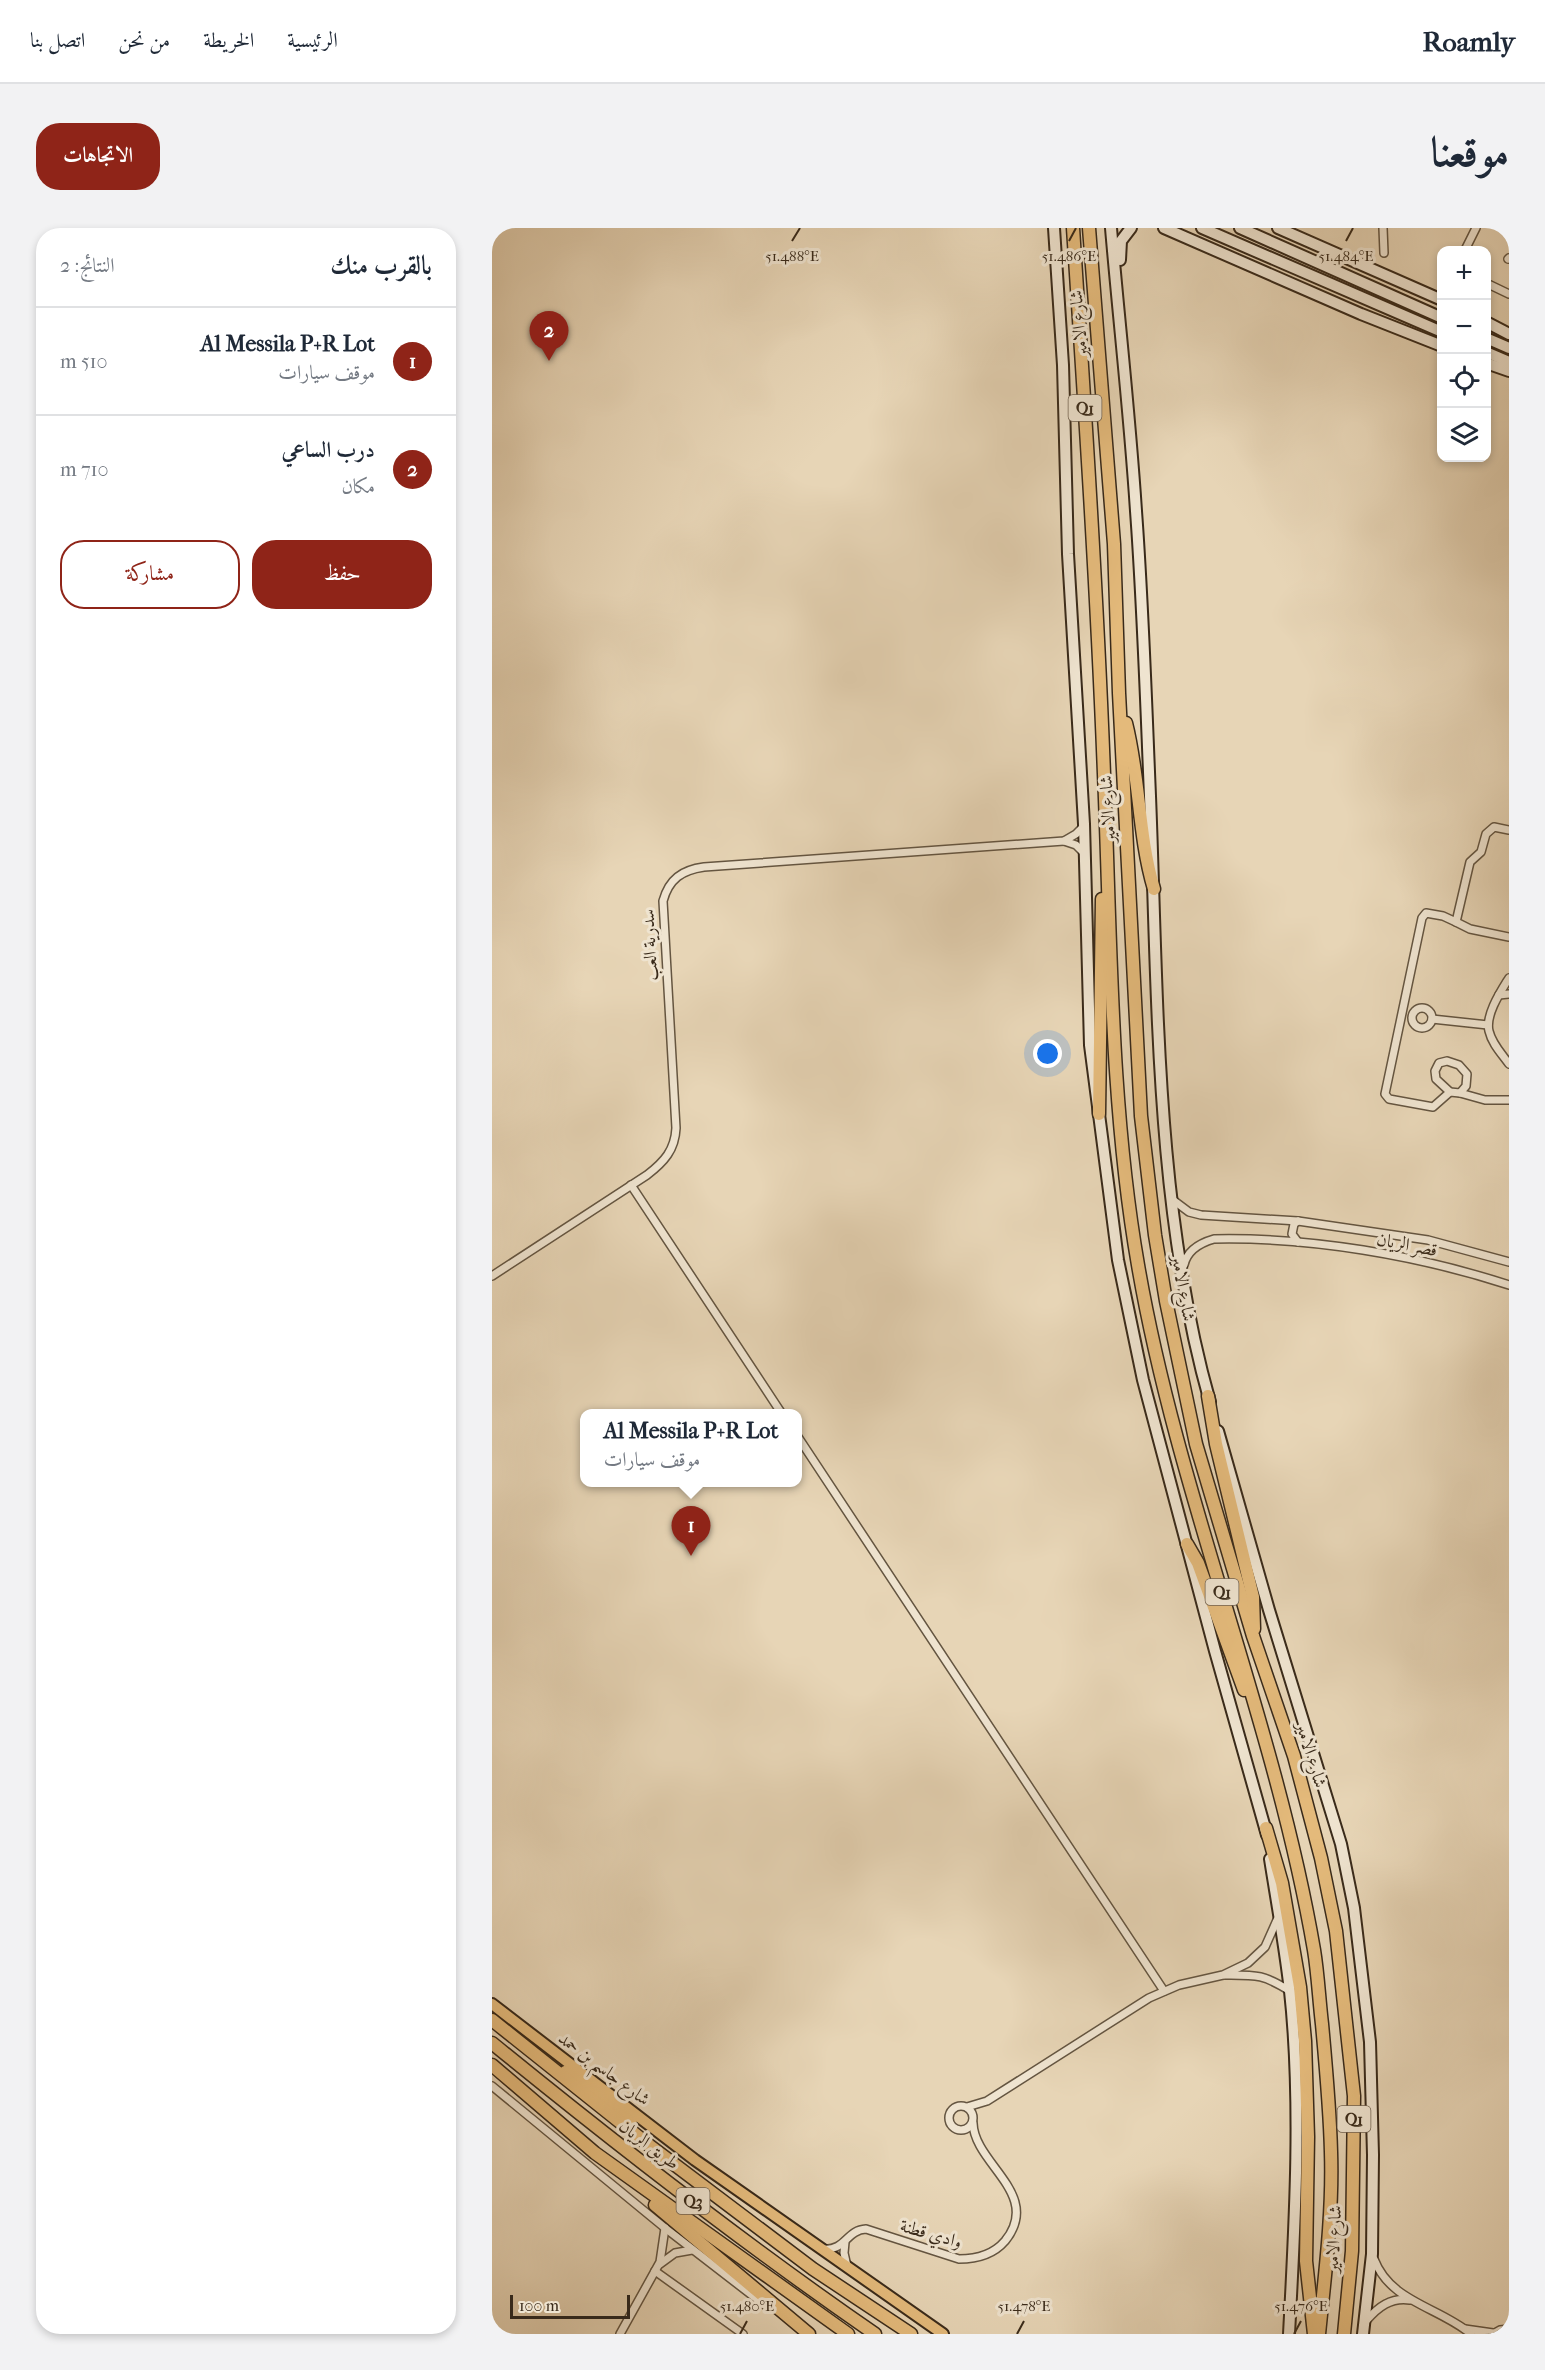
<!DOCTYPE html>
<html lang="ar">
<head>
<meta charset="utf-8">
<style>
  body { margin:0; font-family:"IM FELL French Canon",Amiri,serif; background:#f2f2f3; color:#1f2937; direction:rtl }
  .controls { position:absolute; right:18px; top:18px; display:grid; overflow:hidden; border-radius:12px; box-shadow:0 3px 9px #0003 }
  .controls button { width:54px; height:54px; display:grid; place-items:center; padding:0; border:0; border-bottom:2px solid #e0e1e3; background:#fff; color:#1f2937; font:30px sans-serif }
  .scale { position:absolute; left:18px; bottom:15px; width:120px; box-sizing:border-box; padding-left:6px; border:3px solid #392a1a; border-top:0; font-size:16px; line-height:21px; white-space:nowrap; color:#392a1a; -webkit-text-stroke:4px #efe4d0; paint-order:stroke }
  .you { position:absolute; left:556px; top:826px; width:21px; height:21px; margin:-15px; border:4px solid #fff; border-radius:50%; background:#1a73e8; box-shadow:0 0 0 9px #1a73e833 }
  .badge { display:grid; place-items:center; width:39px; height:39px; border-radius:50%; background:#8f2418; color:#fff; font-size:20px; font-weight:700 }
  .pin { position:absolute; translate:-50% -50px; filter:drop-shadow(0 2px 3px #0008) }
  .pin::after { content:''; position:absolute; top:32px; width:21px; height:18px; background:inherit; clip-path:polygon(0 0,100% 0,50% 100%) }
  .popup { position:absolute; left:88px; top:1181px; width:222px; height:78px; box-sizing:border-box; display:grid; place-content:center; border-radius:12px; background:#fff; filter:drop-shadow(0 2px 4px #0005); font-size:20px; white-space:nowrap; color:#747a83 }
  .popup b { font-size:22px; color:#1f2937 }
  .popup::after { content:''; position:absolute; left:50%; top:100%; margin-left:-12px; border:12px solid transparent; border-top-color:#fff }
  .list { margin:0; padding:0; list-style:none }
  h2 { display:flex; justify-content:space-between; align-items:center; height:78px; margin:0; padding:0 24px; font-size:26px }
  h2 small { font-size:20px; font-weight:400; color:#747a83 }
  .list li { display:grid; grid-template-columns:39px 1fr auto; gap:18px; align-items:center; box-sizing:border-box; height:108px; padding:0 24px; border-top:2px solid #e0e1e3 }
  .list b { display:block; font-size:22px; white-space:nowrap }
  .list p { margin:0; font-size:20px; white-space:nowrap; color:#747a83 }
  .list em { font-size:20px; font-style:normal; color:#747a83 }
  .actions { display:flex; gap:12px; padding:18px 24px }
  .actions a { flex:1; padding:14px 0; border:2px solid #8f2418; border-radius:24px; text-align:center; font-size:21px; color:#8f2418 }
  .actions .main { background:#8f2418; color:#fff }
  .icon { flex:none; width:33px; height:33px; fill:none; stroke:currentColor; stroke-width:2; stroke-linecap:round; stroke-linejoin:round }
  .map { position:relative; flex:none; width:1017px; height:2106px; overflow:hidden; direction:ltr; border-radius:24px }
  header { display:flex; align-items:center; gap:36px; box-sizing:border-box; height:84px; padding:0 30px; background:#fff; border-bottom:2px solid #e0e1e3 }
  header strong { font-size:28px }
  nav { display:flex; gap:33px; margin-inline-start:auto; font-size:21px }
  .intro { display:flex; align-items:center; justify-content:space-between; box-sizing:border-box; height:144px; padding:0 36px }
  h1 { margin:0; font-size:42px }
  .button { padding:15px 27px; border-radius:24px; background:#8f2418; color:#fff; font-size:21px; font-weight:700 }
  main { display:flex; gap:36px; padding:0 36px }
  aside { flex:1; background:#fff; border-radius:24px; box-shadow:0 3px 9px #0003 }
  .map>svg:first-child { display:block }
</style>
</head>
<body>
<header>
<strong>Roamly</strong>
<nav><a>الرئيسية</a><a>الخريطة</a><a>من نحن</a><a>اتصل بنا</a></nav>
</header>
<div class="intro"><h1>موقعنا</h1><a class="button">الاتجاهات</a></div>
<main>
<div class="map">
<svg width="1017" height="2106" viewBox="0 0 1017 2106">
  <rect width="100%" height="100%" fill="#e7d5b6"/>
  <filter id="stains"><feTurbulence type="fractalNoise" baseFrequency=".00333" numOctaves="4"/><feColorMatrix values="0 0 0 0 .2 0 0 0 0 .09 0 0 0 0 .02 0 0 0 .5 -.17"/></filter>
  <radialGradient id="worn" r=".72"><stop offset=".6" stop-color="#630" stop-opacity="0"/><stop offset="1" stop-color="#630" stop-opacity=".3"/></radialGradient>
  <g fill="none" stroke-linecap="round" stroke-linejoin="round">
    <g stroke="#645541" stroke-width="10">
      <g id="minor">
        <path d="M891 0 892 25"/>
        <path d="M973 22 984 0"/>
        <path d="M1016 31 1017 30"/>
        <path d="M994 55 1017 66"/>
        <path d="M1017 602 1002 599 994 606 989 624 978 634 964 694 978 701 1017 709"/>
        <path d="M572 613 584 617 592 625"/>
        <path d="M1017 750C1009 763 993 787 997 803 1000 816 1010 826 1017 836"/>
        <path d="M1007 767 1017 766"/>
        <circle cx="930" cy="790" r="10"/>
        <path d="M940 791 996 797"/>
        <path d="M955 833 967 837 975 846 974 858 968 865 958 864 944 851 943 843 947 835Z"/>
        <path d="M958 864 941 879 897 871 893 866 930 690 934 685 951 688 964 694"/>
        <path d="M968 865 993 872H1017"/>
        <path d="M139 957 290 1186"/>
        <path d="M681 972 697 984 709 987 806 993 936 1012 1017 1034"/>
        <path d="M806 1014 800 1006 802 996 806 993"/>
        <path d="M692 1037C695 1023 708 1015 722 1011 818 1009 925 1027 1017 1057"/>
        <path d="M0 1048 155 947C172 934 183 922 184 900L171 673C177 651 190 642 212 639L572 613 584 606 591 599"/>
        <path d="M306 1209 672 1763"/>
        <path d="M733 1747C764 1747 771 1746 798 1763"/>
        <path d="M0 1858 173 2000 274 2078"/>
        <circle cx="469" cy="1890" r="12"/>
        <path d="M475 1879 495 1873 657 1770 687 1757 731 1747 756 1735 773 1719 785 1692"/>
        <path d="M353 2014 352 2025 355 2038"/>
        <path d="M331 2021C354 2023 354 2002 374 2001L467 2031C485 2031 501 2027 513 2013 551 1966 482 1936 481 1895"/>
        <path d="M882 2031C898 2074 947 2079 979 2106"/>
        <path d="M168 2036 183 2025 200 2022"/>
        <path d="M163 2043 251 2106"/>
        <path d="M874 2093C886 2079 899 2069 918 2072"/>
        <path d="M973 2101 1001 2105"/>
        <path d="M128 2106 168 2034 173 2000"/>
        <path d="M1001 2106 1008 2102 1017 2101"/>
      </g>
    </g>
    <g stroke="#392a1a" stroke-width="14">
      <g id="secondary">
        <path d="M562 0 571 137 576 326 592 596 598 817 626 1032 651 1152 723 1423 775 1607"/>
        <path d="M619 0C627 94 638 189 644 283 651 378 654 473 658 568 666 767 663 980 718 1174"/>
        <path d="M672 0 869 86 950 118"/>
        <path d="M710 0 950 104"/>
        <path d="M748 0 950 90"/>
        <path d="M786 0 950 72"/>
        <path d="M628 32 629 13 639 0"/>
        <path d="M994 94 1017 106"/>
        <path d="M994 110 1017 120"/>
        <path d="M994 124 1017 134"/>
        <path d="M994 135 1017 143"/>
        <path d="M726 1203 777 1382 849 1616 862 1680 878 1814 881 1927 880 2026 871 2106"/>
        <path d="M778 1631C785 1675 793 1719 798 1763 810 1873 803 1995 797 2106"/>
      </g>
    </g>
    <g stroke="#392a1a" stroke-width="14">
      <g id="primary">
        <path d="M0 1776 203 1932 451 2106"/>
        <path d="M73 1843 140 1892"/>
      </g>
    </g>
    <g stroke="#392a1a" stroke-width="15">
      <g id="trunk">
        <path d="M774 1600 790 1655 808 1759 813 1813 816 1909 814 2033 822 2106"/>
        <path d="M0 1792 158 1918 321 2041 419 2106"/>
        <path d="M0 1815C124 1916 251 2015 383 2106"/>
        <path d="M0 1837 103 1925 356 2106"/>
        <path d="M163 1977 317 2106"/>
      </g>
    </g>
    <g stroke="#392a1a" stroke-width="15">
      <g id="motorway">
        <path d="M581 0C593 182 605 364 612 546 619 708 618 877 646 1037 686 1270 782 1489 822 1722 826 1746 827 1771 830 1796 834 1839 838 1882 839 1924 841 1985 833 2046 827 2106"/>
        <path d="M597 0 622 316 627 465 649 888 663 1007 674 1073 704 1216 761 1408 802 1528 829 1630 844 1703 862 1868 860 2023 852 2106"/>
        <path d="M634 495C648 550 646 607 662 661"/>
        <path d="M607 886 610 671"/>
        <path d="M716 1168 724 1216 761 1369 762 1401"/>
        <path d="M695 1316 706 1335 752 1462"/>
      </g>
    </g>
    <use href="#minor" stroke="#efe4d0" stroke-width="7"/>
    <use href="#secondary" stroke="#efe4d0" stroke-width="10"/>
    <use href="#primary" stroke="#e4ba7b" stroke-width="10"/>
    <use href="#trunk" stroke="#e4ba7b" stroke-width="12"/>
    <use href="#motorway" stroke="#e4ba7b" stroke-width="12"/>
  </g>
  <path fill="none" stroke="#392a1a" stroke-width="2" d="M300 13 308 0M577 13 584 0M854 13 861 0M248 2106 255 2093M525 2106 532 2093M802 2106 809 2093"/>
  <g text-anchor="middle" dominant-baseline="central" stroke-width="6" stroke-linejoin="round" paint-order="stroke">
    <g fill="#efe4d0" stroke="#706251" stroke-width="1.5">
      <rect x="576.5" y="167" width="33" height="26" rx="4.5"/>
      <rect x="713.5" y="1351" width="33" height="26" rx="4.5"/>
      <rect x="845.5" y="1878" width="33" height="26" rx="4.5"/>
      <rect x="184.5" y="1960" width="33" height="26" rx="4.5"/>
    </g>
    <g font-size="16" font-weight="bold" fill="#392a1a">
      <text x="593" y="180">Q1</text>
      <text x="730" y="1364">Q1</text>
      <text x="862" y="1891">Q1</text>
      <text x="201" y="1973">Q3</text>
    </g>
    <g font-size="18" fill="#392a1a" stroke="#efe4d0">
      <text transform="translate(587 96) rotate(-95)">شارع الامير</text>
      <text transform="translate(616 581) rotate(-93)">شارع الامير</text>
      <text transform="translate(158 717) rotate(-93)">سدرية العب</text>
      <text transform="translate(915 1017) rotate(11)">قصر الريان</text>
      <text transform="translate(691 1060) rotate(80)">شارع الامير</text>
      <text transform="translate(819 1527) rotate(73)">شارع الامير</text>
      <text transform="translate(112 1841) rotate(37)">شارع جاسم بن حمد</text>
      <text transform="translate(157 1917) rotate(37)">طريق الريان</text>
      <text transform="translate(439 2006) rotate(16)">وادي قطنة</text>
      <text transform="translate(842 2011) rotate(-87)">شارع الامير</text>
    </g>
  </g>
  <g font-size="15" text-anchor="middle" fill="#392a1a" stroke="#efe4d0" stroke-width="6" stroke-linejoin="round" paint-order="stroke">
    <text x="300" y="33">51.488°E</text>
    <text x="577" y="33">51.486°E</text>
    <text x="854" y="33">51.484°E</text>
    <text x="255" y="2083">51.480°E</text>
    <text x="532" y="2083">51.478°E</text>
    <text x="809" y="2083">51.476°E</text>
  </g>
  <rect width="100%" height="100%" filter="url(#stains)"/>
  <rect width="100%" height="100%" fill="url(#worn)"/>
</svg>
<div class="controls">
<button>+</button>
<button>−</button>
<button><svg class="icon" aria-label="locate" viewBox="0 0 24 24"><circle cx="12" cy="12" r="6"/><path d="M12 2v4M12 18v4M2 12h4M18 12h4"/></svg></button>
<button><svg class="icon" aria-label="layers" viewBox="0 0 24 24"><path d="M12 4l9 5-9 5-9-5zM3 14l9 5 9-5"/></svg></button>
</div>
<div class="scale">100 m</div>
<div class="you"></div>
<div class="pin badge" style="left:199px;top:1328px">1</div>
<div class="popup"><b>Al Messila P+R Lot</b>موقف سيارات</div>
<div class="pin badge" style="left:57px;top:133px">2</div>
</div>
<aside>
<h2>بالقرب منك<small>النتائج: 2</small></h2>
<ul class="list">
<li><span class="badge">1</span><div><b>Al Messila P+R Lot</b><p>موقف سيارات</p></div><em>510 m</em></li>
<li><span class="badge">2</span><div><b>درب الساعي</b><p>مكان</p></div><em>710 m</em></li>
</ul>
<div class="actions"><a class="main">حفظ</a><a>مشاركة</a></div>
</aside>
</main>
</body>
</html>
